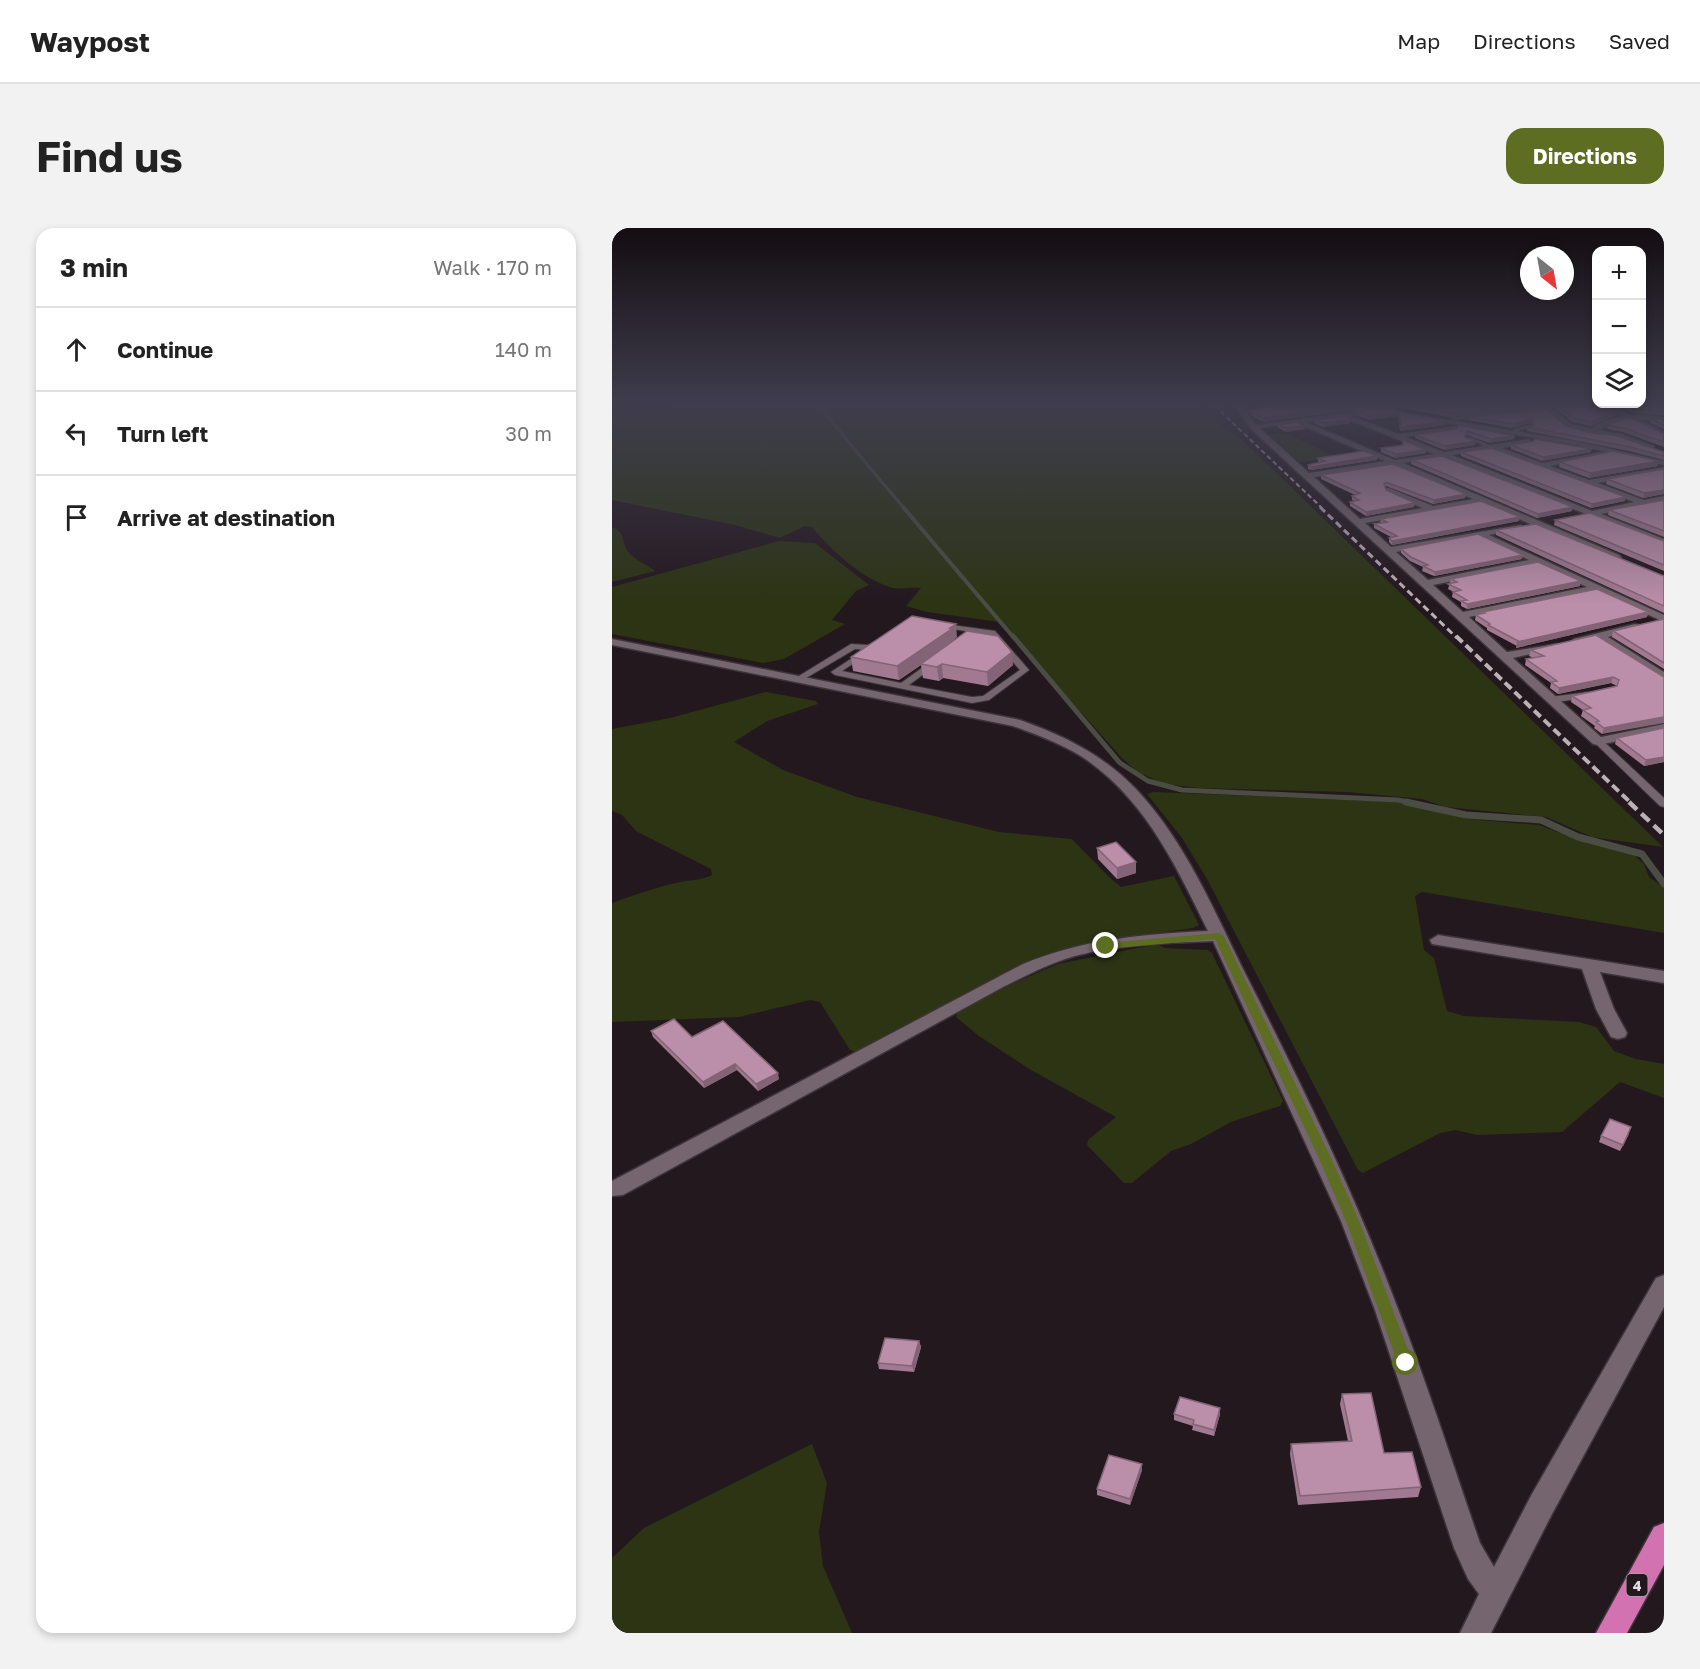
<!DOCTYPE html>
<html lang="en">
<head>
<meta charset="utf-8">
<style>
  body { margin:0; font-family:"Golos Text",sans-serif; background:#f2f2f2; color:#222 }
  .controls { position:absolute; right:18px; top:18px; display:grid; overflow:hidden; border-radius:12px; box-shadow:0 3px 9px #0003 }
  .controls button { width:54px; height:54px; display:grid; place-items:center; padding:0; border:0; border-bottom:2px solid #e0e0e0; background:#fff; color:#222; font:30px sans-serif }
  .compass { position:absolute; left:908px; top:18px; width:54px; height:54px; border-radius:50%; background:#fff; box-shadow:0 3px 9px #0003; rotate:149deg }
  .stop { position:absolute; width:18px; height:18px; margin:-14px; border:4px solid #5d6d22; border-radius:50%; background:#fff }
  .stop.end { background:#5d6d22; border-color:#fff; box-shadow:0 2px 6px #0008 }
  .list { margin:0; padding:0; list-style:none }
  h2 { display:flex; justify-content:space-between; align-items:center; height:78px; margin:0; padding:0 24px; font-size:26px }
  h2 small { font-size:20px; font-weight:400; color:#767676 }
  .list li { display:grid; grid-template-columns:39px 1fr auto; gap:18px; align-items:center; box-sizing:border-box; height:84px; padding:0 24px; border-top:2px solid #e0e0e0 }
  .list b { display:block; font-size:22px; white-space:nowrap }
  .list em { font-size:20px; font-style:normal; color:#767676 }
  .icon { flex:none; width:33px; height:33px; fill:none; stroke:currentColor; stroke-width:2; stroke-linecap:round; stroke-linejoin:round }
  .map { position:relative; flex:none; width:1052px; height:1405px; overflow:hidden; border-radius:18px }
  header { display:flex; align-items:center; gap:36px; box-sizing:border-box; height:84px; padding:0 30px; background:#fff; border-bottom:2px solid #e0e0e0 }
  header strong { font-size:28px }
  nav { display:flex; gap:33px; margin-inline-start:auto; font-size:21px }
  .intro { display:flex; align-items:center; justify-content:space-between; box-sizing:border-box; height:144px; padding:0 36px }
  h1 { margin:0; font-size:42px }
  .button { padding:15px 27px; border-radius:18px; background:#5d6d22; color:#fff; font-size:21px; font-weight:700 }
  main { display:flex; gap:36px; padding:0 36px }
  aside { flex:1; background:#fff; border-radius:18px; box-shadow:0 3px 9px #0003 }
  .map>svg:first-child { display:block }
</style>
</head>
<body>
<header>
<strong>Waypost</strong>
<nav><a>Map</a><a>Directions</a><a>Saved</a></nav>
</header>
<div class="intro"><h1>Find us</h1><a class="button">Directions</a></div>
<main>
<aside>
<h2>3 min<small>Walk · 170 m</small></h2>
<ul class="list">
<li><svg class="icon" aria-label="ahead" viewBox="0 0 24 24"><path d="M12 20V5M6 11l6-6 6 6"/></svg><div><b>Continue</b></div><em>140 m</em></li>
<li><svg class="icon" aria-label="left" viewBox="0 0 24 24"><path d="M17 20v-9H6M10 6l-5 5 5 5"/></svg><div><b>Turn left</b></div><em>30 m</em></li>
<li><svg class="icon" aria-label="arrive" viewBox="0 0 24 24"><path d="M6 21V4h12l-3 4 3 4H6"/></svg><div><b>Arrive at destination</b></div></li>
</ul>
</aside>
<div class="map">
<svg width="1052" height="1405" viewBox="0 0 1052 1405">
  <rect width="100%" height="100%" fill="#24181f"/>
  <g fill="#2c3414">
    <path d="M65 178H590L612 201 625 207 1051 619 980 609 934 589 834 579 810 571 735 564 588 560 553 556 525 544 509 529 388 394 315 384 294 378 309 360C300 358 290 362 281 360 251 352 219 322 200 299L193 298 168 310 123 297 0 272V187Z"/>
    <path d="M674 205 725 230 688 234 657 206Z"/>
    <path d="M0 299C13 304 9 312 15 322 20 331 35 336 43 343L0 354Z"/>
    <path d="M167 313 203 315 257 357 244 363 220 392 233 396 172 431 151 435 0 406V359Z"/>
    <path d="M154 464 204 473 206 476 155 493 122 514 171 542 245 569 387 604 460 611 498 650 509 659 562 648 587 697 581 700 486 714 449 722 416 735 245 824 238 822 208 774 198 772 127 789 0 794V675C22 667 45 659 68 654 80 652 89 652 100 647L99 641 24 603 10 587 0 583V501L58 490Z"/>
    <path d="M542 564 786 574 855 591 927 597 978 616 1022 627 1032 636 1037 649 1052 660V705L810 664 803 668 812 722 822 730 835 783 852 788 967 794 984 799 1002 823 1024 831 1052 836V870L1008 854 950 904 865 907 844 902 828 905 751 945 746 942 595 651 570 610 535 566Z"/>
    <path d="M545 716 553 720 596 722 600 725 671 873 668 878 619 894 579 916 559 923 520 955H512L475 917 476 912 504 889 419 842 367 808 344 789 346 784 377 766 446 736Z"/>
    <path d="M200 1216 215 1255 207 1304 211 1338 240 1405H0V1330L32 1300Z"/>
  </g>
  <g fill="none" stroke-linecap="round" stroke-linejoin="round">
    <g stroke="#4b4c44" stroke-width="3">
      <path d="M207 178 263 246"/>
      <path d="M264 247 292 280"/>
    </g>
    <path stroke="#4b4c44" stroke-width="4" d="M291 279 402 410"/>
    <path stroke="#4b4c44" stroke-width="5" d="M401 408 508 535 536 553 570 562 786 572 801 575"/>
    <path stroke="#4b4c44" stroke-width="7" d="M794 574 854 587 929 592 966 609 1030 626 1052 656"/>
    <g stroke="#3d3439" stroke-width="2">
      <g id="service">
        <path d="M918 197 920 200 908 202 901 207 898 205 904 200Z"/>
        <path d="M854 209H858L883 219 878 220 854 211Z"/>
        <path d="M326 395 383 403 417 442 377 472 360 475 223 447 219 444 251 423H254V427L230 443 289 455 321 432 325 435 324 437 297 457 360 469 371 468 408 442 377 407 329 399H326Z"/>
        <path d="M268 412H271V416L257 422 243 421 189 453 182 451 239 416 256 417Z"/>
        <path d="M976 464 980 467 979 469 938 475 934 472 938 469Z"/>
        <path d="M986 510 989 511 1052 570V579L1048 578 983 515 981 513Z"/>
      </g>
    </g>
    <g stroke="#3d3439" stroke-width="3">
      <g id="minor">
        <path d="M623 178H630L632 182 675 178 635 185 644 197 778 178H799L739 188 786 206 845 198 842 202 794 209 832 224 917 211 920 215 890 220 930 235 990 224V228L938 238 977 252 1052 239V243L986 255 1032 272 1052 268V274L989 286 1052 311V317L830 229 791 235 1007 327 1009 329 1004 332 869 275 753 295 779 319 909 297V301L877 307 1052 387V394L984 363 857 389 895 424 945 416V420L901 430 989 509 1052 496V504L986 517 981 516 639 201ZM730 189 822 226 783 232 694 194ZM684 195 773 233 697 245 648 200ZM880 221 1022 274 980 283 840 227ZM781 237 861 271 821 278 777 260H774V264L810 280 748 291 702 249ZM867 309 917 332 816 352 784 324ZM925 336 975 359 851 384 821 357Z"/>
        <path d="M938 178 959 196 979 200C1002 185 1026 186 1052 189V193L1013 191 987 202 1010 206 1042 218V222H1039C1023 217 992 201 977 207L974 204 954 200 935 183 904 184 842 192 839 190 904 180Z"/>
        <path d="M811 188 964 213 1052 233V237L964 217 809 191Z"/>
        <path d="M1023 396 1027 397V401L996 409 1052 444V453L985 412 966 416 960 413 962 411Z"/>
        <path d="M0 411 408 492C453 508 491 527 524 561 574 614 603 685 635 749 690 857 743 967 786 1081 816 1158 841 1237 868 1315L882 1339 920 1266 1044 1050 1052 1047V1079L940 1286 879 1405H848L867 1366 856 1351 842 1320 763 1082 729 993 601 713C555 715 508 716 463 728 438 735 415 747 391 759L11 967 0 968V953L409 737C469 711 532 706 596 703 566 642 536 577 479 535 456 518 428 508 401 498L0 417Z"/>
        <path d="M826 707 1052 743V755L988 744 1002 781 1015 805 1013 809 1006 811 999 809 984 781 970 741 820 716 818 712Z"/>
      </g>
    </g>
    <g stroke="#3d3439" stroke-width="3">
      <path id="tertiary" d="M992 178H1001L1052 204V209Z"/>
    </g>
    <g stroke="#3d3439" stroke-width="3">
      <path id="trunk" d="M1052 1295V1337L1015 1405H984L1042 1299Z"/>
    </g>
    <use href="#service" fill="#74656e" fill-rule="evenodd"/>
    <use href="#minor" fill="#74656e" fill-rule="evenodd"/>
    <use href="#tertiary" fill="#74656e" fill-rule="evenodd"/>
    <use href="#trunk" fill="#d272b0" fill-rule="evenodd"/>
    <path stroke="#bbb1b7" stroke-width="2" stroke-dasharray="5 3" stroke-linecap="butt" d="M603 178 710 280"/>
    <path stroke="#bbb1b7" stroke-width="3" stroke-dasharray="7 4" stroke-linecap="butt" d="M708 279 845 410"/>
    <path stroke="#bbb1b7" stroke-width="4" stroke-dasharray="9 4.5" stroke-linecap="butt" d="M844 408 1019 575"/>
    <path stroke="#bbb1b7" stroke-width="4.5" stroke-dasharray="11 6" stroke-linecap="butt" d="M1017 574 1052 607"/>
  </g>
  <g fill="#a17a91">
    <path d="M665 178H761L833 197 788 203 786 188 757 192 744 187 739 182 651 194 639 187 640 183Z"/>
    <path d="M781 178H918L837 189Z"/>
    <path d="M941 178H996L1005 187 979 198 960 194Z"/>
    <path d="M1007 178H1052V187L1020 185Z"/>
    <path d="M935 181 954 198 1052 224V232L1017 223 915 203 916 199 920 198 919 195 900 200 856 192 857 189Z"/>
    <path d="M1039 191H1052V201L1038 195Z"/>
    <path d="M703 192 738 195 711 199 702 195Z"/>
    <path d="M666 197 693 198V201L674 204 666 200Z"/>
    <path d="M996 197 1052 206V219L1011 204 995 201Z"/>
    <path d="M843 201 903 208 902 211 878 215 854 207 853 209 863 217 832 222 803 210V207Z"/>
    <path d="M791 212 814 225 783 230 769 224V220L790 217Z"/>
    <path d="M899 217 979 224 930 233 899 221Z"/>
    <path d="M849 224 1013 273 979 280 849 228Z"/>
    <path d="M706 230 765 232 699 242 696 241V237L708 234H706Z"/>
    <path d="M800 232 960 283 925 290 799 236Z"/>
    <path d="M948 234 1046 238 977 250 947 239Z"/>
    <path d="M781 236 854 266 853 270 821 276 774 258 773 259 774 262 802 279 754 288 738 278V274L742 273 740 272V268L743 267 709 251V247Z"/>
    <path d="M1052 241V266L1031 270 994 256 995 251Z"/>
    <path d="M1052 272V309L996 287 997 282Z"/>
    <path d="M769 291 907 293 780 317 777 314V310L779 309 762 300V296L768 295Z"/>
    <path d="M943 292 1052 313V343L942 297Z"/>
    <path d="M884 302 1052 348V385L884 307Z"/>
    <path d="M789 321 910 331 822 348 810 343 811 339 798 333 789 325Z"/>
    <path d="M839 351 968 358 855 381 849 378V374L840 369 841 364H842L836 361Z"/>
    <path d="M871 384H1036L1035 389 904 420 905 418 875 402V400L863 392 864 387 870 386Z"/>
    <path d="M1052 391V441L1000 409 1001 403Z"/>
    <path d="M345 409 342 411V412L401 437 376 458 331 450 327 453 311 450 309 437 287 452 241 443 239 429Z"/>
    <path d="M919 422 1052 449 990 506 982 500 983 498 969 488 971 482 959 474 960 468 1005 458 999 455 946 466 938 460 939 455 913 437 914 431 922 430 917 428Z"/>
    <path d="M1052 500V534L1032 538 1003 516 1005 510Z"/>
    <path d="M485 620 524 645 505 651 486 631Z"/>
    <path d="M39 803 80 809 167 851 146 863 125 842 92 860 41 809Z"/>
    <path d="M1017 906 1008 923 987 914 989 908Z"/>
    <path d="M307 1113 309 1119 302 1144 267 1141 266 1135Z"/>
    <path d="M730 1166 772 1225 809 1259 806 1269 686 1277 678 1226 679 1216 736 1213 728 1176Z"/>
    <path d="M608 1180V1186L602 1208 580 1202 581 1198 562 1192V1186Z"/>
    <path d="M530 1236V1242L518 1277 485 1267V1261Z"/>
  </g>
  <g fill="#836376">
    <path d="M735 178H739V182L651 194V190Z"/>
    <path d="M889 178H918L837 189 838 185Z"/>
    <path d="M1005 183V187L979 198V194Z"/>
    <path d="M787 184 786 188 757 192V188Z"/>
    <path d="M920 191 919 195 900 200 901 196Z"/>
    <path d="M739 192 738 195 711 199V195Z"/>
    <path d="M834 193 833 197 788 203 789 199Z"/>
    <path d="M693 198V201L674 204 675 200Z"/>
    <path d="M903 208 902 211 878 215 879 211Z"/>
    <path d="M864 213 863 217 832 222 833 218Z"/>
    <path d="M980 221 979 224 930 233 931 229Z"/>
    <path d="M814 222V225L783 230 784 226Z"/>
    <path d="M765 228V232L699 242V239Z"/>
    <path d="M1047 233 1046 238 977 250 978 245Z"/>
    <path d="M1052 262V266L1031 270 1032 265Z"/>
    <path d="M854 266 853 270 821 276 822 272Z"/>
    <path d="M1014 269 1013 273 979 280 980 276Z"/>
    <path d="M803 275 802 279 754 288V284Z"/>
    <path d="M961 279 960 283 925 290 926 286Z"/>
    <path d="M908 289 907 293 780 317V313Z"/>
    <path d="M911 327 910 331 822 348 823 344Z"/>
    <path d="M969 353 968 358 855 381V376Z"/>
    <path d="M1036 384 1035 389 904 420 905 414Z"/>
    <path d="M344 396 345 409 342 411 343 414 287 452 285 438Z"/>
    <path d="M400 424 401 437 376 458 375 444Z"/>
    <path d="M330 436 331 450 327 453 325 439Z"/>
    <path d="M1001 449 999 455 946 466 947 460Z"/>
    <path d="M1052 489V495L990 506 992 500Z"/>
    <path d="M1052 529V534L1032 538 1034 532Z"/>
    <path d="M524 634V645L505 651V640Z"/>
    <path d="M123 836 125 842 92 860 91 854Z"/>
    <path d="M166 845 167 851 146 863 144 856Z"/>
    <path d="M307 1113 309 1119 302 1144 300 1138Z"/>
    <path d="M608 1180V1186L602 1208V1202Z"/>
    <path d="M530 1236V1242L518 1277V1271Z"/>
  </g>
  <g fill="#bb8ea9" stroke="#836376" stroke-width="1.5">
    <path d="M665 178H735L651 190 640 183Z"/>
    <path d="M740 178H761L834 193 789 199 787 184 757 188 744 183Z"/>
    <path d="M802 178H889L838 185Z"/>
    <path d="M947 178H996L1005 183 979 194 961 190Z"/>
    <path d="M1015 178H1052V183L1021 181Z"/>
    <path d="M935 181 954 198 978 205 1003 207 1052 224V228L1018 219 916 199 922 197 920 191 901 196 857 189Z"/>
    <path d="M730 188 739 192 711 195 703 192Z"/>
    <path d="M1018 189 1052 206V214L1012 200 996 197Z"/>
    <path d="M1039 191H1052V197Z"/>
    <path d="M685 194 693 198 675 200 666 197Z"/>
    <path d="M847 197 903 208 879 211 855 203 853 209 864 213 833 218 803 207 843 201Z"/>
    <path d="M923 211 980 221 931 229 899 217 922 213Z"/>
    <path d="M791 212 814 222 784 226 769 220 791 217Z"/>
    <path d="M880 220 1014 269 980 276 849 224Z"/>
    <path d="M752 223 765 228 699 239 696 237 713 233 706 230Z"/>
    <path d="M1001 223 1047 233 978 245 948 234Z"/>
    <path d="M830 228 961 279 926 286 800 232Z"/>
    <path d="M781 236 854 266 822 272 774 254 772 256 774 262 803 275 754 284 738 274 747 272 740 268 748 265 709 247Z"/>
    <path d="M1052 241V262L1032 265 995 251Z"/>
    <path d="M1052 272V303L997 282Z"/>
    <path d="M869 273 908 289 780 313 777 310 785 308 762 296 775 294 769 291Z"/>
    <path d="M978 285 1052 313V337L943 292Z"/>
    <path d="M924 296 1052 348V378L884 302Z"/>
    <path d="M866 306 911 327 823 344 811 338 816 337 799 329 789 321Z"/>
    <path d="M926 334 969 353 855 376 849 373 855 372 841 364 849 362 836 356 845 354 839 351Z"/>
    <path d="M985 361 1036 384 905 414H908L876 397 878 396 864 387 873 385 871 384Z"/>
    <path d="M300 388 344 396 338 400H341L285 438 239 429Z"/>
    <path d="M1052 391V435L1001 403Z"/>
    <path d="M355 403 386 408 400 424 375 444 330 436 325 439 309 436Z"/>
    <path d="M984 407 1052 449V489L992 500 984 494 987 493 971 482 979 480 960 468 1005 458 1007 452 1001 449 947 460 939 454 945 453 914 431 932 428 919 422Z"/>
    <path d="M1052 500V529L1034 532 1005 510Z"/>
    <path d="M504 614 524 634 505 640 485 620Z"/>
    <path d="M62 791 80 809 111 793 166 845 144 856 123 836 91 854 39 803Z"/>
    <path d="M998 891 1019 899 1011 917 989 908Z"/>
    <path d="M273 1110 307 1113 300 1138 266 1135Z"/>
    <path d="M759 1165 772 1225 800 1224 809 1259 688 1268 679 1216 740 1213 730 1166Z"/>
    <path d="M568 1169 608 1180 602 1202 581 1196 582 1192 562 1186Z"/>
    <path d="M497 1227 530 1236 518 1271 485 1261Z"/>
  </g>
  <linearGradient id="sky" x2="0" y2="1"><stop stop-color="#140d11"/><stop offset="0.47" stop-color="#3f3d4d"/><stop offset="1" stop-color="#3f3d4d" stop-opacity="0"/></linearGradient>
  <rect width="1052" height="375" fill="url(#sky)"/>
  <path fill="#5d6d22" d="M607 705 612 708 718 928 747 993 801 1135 799 1139 794 1141 788 1139 786 1135 734 993 706 928 603 711 494 721 489 718 494 715Z"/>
  <g text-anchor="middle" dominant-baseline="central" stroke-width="6" stroke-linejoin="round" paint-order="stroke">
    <rect fill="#24181f" stroke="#aca2a8" stroke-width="1.5" x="1014.5" y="1346" width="21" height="22" rx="4.5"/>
    <g font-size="14" font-weight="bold" fill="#e6dde2">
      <text x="1025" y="1357">4</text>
    </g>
  </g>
</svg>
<div class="controls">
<button>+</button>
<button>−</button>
<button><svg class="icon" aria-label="layers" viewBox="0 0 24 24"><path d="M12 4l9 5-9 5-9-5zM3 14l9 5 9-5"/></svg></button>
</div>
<svg class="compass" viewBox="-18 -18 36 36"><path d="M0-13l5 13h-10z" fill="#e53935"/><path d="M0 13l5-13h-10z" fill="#767676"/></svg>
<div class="stop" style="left:794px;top:1135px"></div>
<div class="stop end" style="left:494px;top:718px"></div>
</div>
</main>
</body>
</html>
